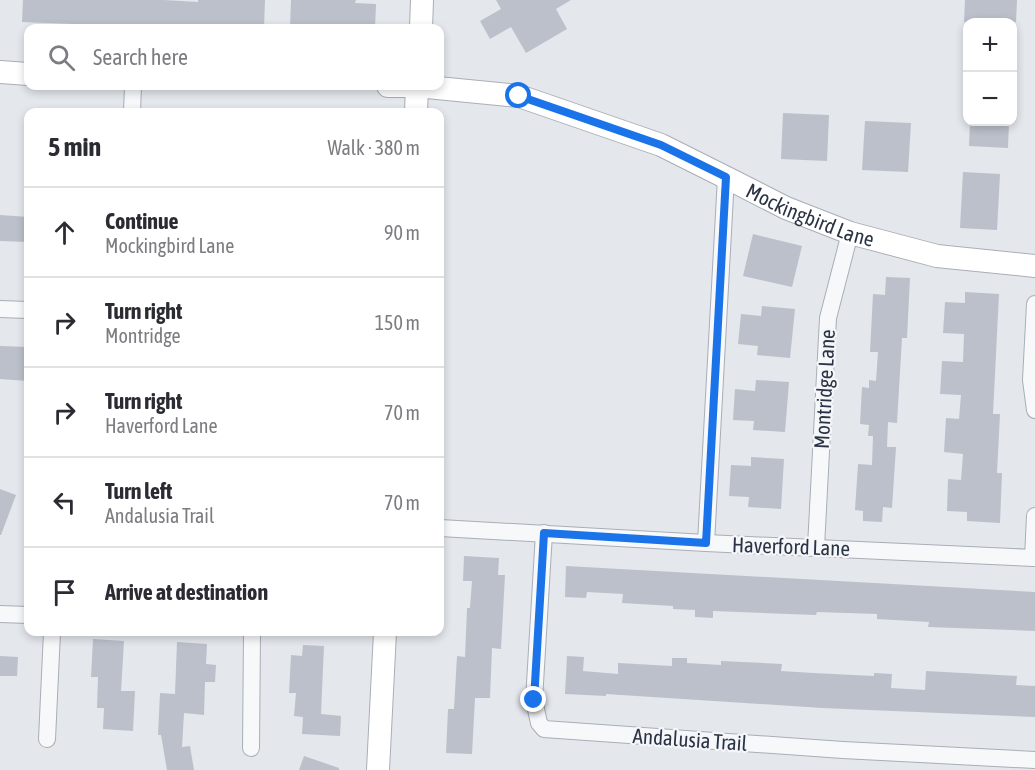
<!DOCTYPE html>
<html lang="en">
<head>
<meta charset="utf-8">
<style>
  body { margin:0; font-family:"Asap Condensed",sans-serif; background:#f7f7f7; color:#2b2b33 }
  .controls { position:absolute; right:18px; top:18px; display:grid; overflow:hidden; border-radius:12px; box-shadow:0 3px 9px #0003 }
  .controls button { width:54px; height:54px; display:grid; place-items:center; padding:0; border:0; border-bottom:2px solid #e1e1e2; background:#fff; color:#2b2b33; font:30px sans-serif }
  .stop { position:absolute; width:18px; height:18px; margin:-14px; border:4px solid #1a73e8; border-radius:50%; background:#fff }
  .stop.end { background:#1a73e8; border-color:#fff; box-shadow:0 2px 6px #0008 }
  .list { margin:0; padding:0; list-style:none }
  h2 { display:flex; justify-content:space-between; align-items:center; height:78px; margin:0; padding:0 24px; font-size:26px }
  h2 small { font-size:20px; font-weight:400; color:#7c7c81 }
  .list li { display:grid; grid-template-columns:39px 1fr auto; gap:18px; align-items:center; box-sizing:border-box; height:90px; padding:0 24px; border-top:2px solid #e1e1e2 }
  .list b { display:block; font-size:22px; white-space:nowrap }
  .list p { margin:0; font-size:20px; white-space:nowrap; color:#7c7c81 }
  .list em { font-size:20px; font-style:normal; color:#7c7c81 }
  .icon { flex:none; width:33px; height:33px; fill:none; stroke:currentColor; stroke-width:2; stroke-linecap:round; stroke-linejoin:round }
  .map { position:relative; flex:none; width:1035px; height:770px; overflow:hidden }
  .search { position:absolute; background:#fff; box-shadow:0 3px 9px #0003; left:24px; top:24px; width:420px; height:66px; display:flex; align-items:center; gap:15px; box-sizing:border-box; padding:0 21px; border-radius:12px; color:#7c7c81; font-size:22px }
  .panel { position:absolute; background:#fff; box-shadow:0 3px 9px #0003; left:24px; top:108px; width:420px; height:528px; border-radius:12px }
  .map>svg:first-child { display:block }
</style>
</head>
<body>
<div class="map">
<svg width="1035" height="770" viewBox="0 0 1035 770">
  <rect width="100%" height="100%" fill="#e4e7ec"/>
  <g fill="#bbc0ca">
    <path d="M23 0H164L198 2V0H265L264 28H112L73 26V24L22 22Z"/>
    <path d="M291 0H356L355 3 376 4 375 28H290Z"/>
    <path d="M496 0H571L556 9 567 29 526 53 511 27 490 39 480 21 501 9Z"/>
    <path d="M965 0H1017L1016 22H964Z"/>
    <path d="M783 113 829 115 827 161 781 159Z"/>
    <path d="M865 121 911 123 908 172 862 170Z"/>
    <path d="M970 122H1009L1008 148 969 146Z"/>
    <path d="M963 172 1000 174 997 230 960 228Z"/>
    <path d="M0 215 28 217V242L0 241Z"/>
    <path d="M753 234 802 246 792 287 743 276Z"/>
    <path d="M886 277 910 278 907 338H902L897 423 888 422 887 447H896L892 508 883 507 882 522 863 521V511L855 510 858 464 872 465 873 436H868L869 425 860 424 862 387 869 388V380L876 381 878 352H870L873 294 885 295Z"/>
    <path d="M965 292 999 294 993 414H1000L997 473H1002L1000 523 967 521V512L947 511 948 479 961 480 963 454 944 452 946 418 959 419 961 395 940 394 942 361 963 362 964 334 943 333 945 302 965 303Z"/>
    <path d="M762 306 795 309 790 358 757 355 758 346 738 344 741 314 761 316Z"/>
    <path d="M0 346 28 347V381L0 379Z"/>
    <path d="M756 380 789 382 785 432 753 430 754 421 733 420 735 389 755 391Z"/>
    <path d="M751 457 784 459 781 509 748 507 749 497 729 496 731 465 751 466Z"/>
    <path d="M0 489 16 495 1 535H0Z"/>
    <path d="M464 556 499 558 498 575H505L501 649 492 648 490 698H475L472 754 446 753 448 709H454L457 656 465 657 467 608H470L472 581H463Z"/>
    <path d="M566 566 1035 592V631L928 627 929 622 877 619V614L817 612 816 615 713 611V618L695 617V610L673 609V606L622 603 623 594 587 592 586 598 565 597Z"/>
    <path d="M93 639 124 641 121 691H135L133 731 103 729 104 708H97L98 677H91Z"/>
    <path d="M177 642 207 644 206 664 216 665 215 682H205L204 715 184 713 182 747 190 746 194 770H167L161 735H158L160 693 175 694Z"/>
    <path d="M303 645 324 646 321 714 341 716 340 736 302 734 303 717 294 716 296 693H289L291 655 302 656Z"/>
    <path d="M0 656 18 657 17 676H0Z"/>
    <path d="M567 656 584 657 583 671 618 674V663L672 666V658H687V663L721 665V661L782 664 781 671 813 673 874 676V673L892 674 891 688 925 690 926 671 1017 676 1016 685 1035 686V717L822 708 606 694V696L565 694Z"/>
    <path d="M304 756 339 768V770H299Z"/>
  </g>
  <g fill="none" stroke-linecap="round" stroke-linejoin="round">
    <g stroke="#a9aeb7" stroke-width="18">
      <g id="street">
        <path d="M132 112 133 86"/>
        <path d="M1035 304 1031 380 1035 410"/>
        <path d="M0 309 28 310"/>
        <path d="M440 528 706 543 1035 558"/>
        <path d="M544 533 534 700 539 723 544 729 843 750 1035 760"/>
        <path d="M706 543 726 177"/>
        <path d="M816 547 828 318 850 233"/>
        <path d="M1033 558 1035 516"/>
        <path d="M0 614 28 615"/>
        <path d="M47 739 52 632"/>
        <path d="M251 748 252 632"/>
      </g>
    </g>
    <g stroke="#a9aeb7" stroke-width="24">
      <g id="secondary">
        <path d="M421 28 422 0"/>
        <path d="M0 72 28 74"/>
        <path id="s1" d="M388 86H417L519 96 661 145 735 182 786 208 850 233 937 256 1035 266"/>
        <path d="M416 112 417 86"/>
        <path d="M378 770 385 632"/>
      </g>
    </g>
    <use href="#street" stroke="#f7f8fa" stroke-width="16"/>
    <use href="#secondary" stroke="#fff" stroke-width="22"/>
  </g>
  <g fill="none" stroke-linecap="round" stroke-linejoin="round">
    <path stroke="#1a73e8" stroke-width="8" d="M519 96 661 145 726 177 706 543 544 533 534 700"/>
  </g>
  <g text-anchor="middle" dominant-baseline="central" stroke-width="4.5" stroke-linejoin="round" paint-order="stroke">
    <g font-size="21" fill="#2b3445" stroke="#f4f6f9">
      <text stroke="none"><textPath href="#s1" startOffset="447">Mockingbird Lane</textPath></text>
      <text transform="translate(824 389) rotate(-87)">Montridge Lane</text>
      <text transform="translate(791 546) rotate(2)">Haverford Lane</text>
      <text transform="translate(690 739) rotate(4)">Andalusia Trail</text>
    </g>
  </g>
</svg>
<div class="controls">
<button>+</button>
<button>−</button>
</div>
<div class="stop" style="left:519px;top:96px"></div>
<div class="stop end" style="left:534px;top:700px"></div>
<div class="search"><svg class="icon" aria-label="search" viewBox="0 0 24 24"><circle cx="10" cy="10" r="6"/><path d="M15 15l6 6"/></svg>Search here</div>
<section class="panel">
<h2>5 min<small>Walk · 380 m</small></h2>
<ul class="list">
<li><svg class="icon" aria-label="ahead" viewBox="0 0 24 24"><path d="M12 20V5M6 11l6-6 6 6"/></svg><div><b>Continue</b><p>Mockingbird Lane</p></div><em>90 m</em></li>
<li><svg class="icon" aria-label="right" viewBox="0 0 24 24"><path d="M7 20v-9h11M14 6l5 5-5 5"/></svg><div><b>Turn right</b><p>Montridge</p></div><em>150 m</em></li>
<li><svg class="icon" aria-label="right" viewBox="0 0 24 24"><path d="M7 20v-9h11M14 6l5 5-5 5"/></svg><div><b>Turn right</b><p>Haverford Lane</p></div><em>70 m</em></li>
<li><svg class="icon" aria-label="left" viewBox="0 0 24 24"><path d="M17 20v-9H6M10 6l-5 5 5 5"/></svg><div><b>Turn left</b><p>Andalusia Trail</p></div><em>70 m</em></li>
<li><svg class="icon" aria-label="arrive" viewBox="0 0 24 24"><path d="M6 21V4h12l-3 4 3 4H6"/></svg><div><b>Arrive at destination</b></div></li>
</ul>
</section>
</div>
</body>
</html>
